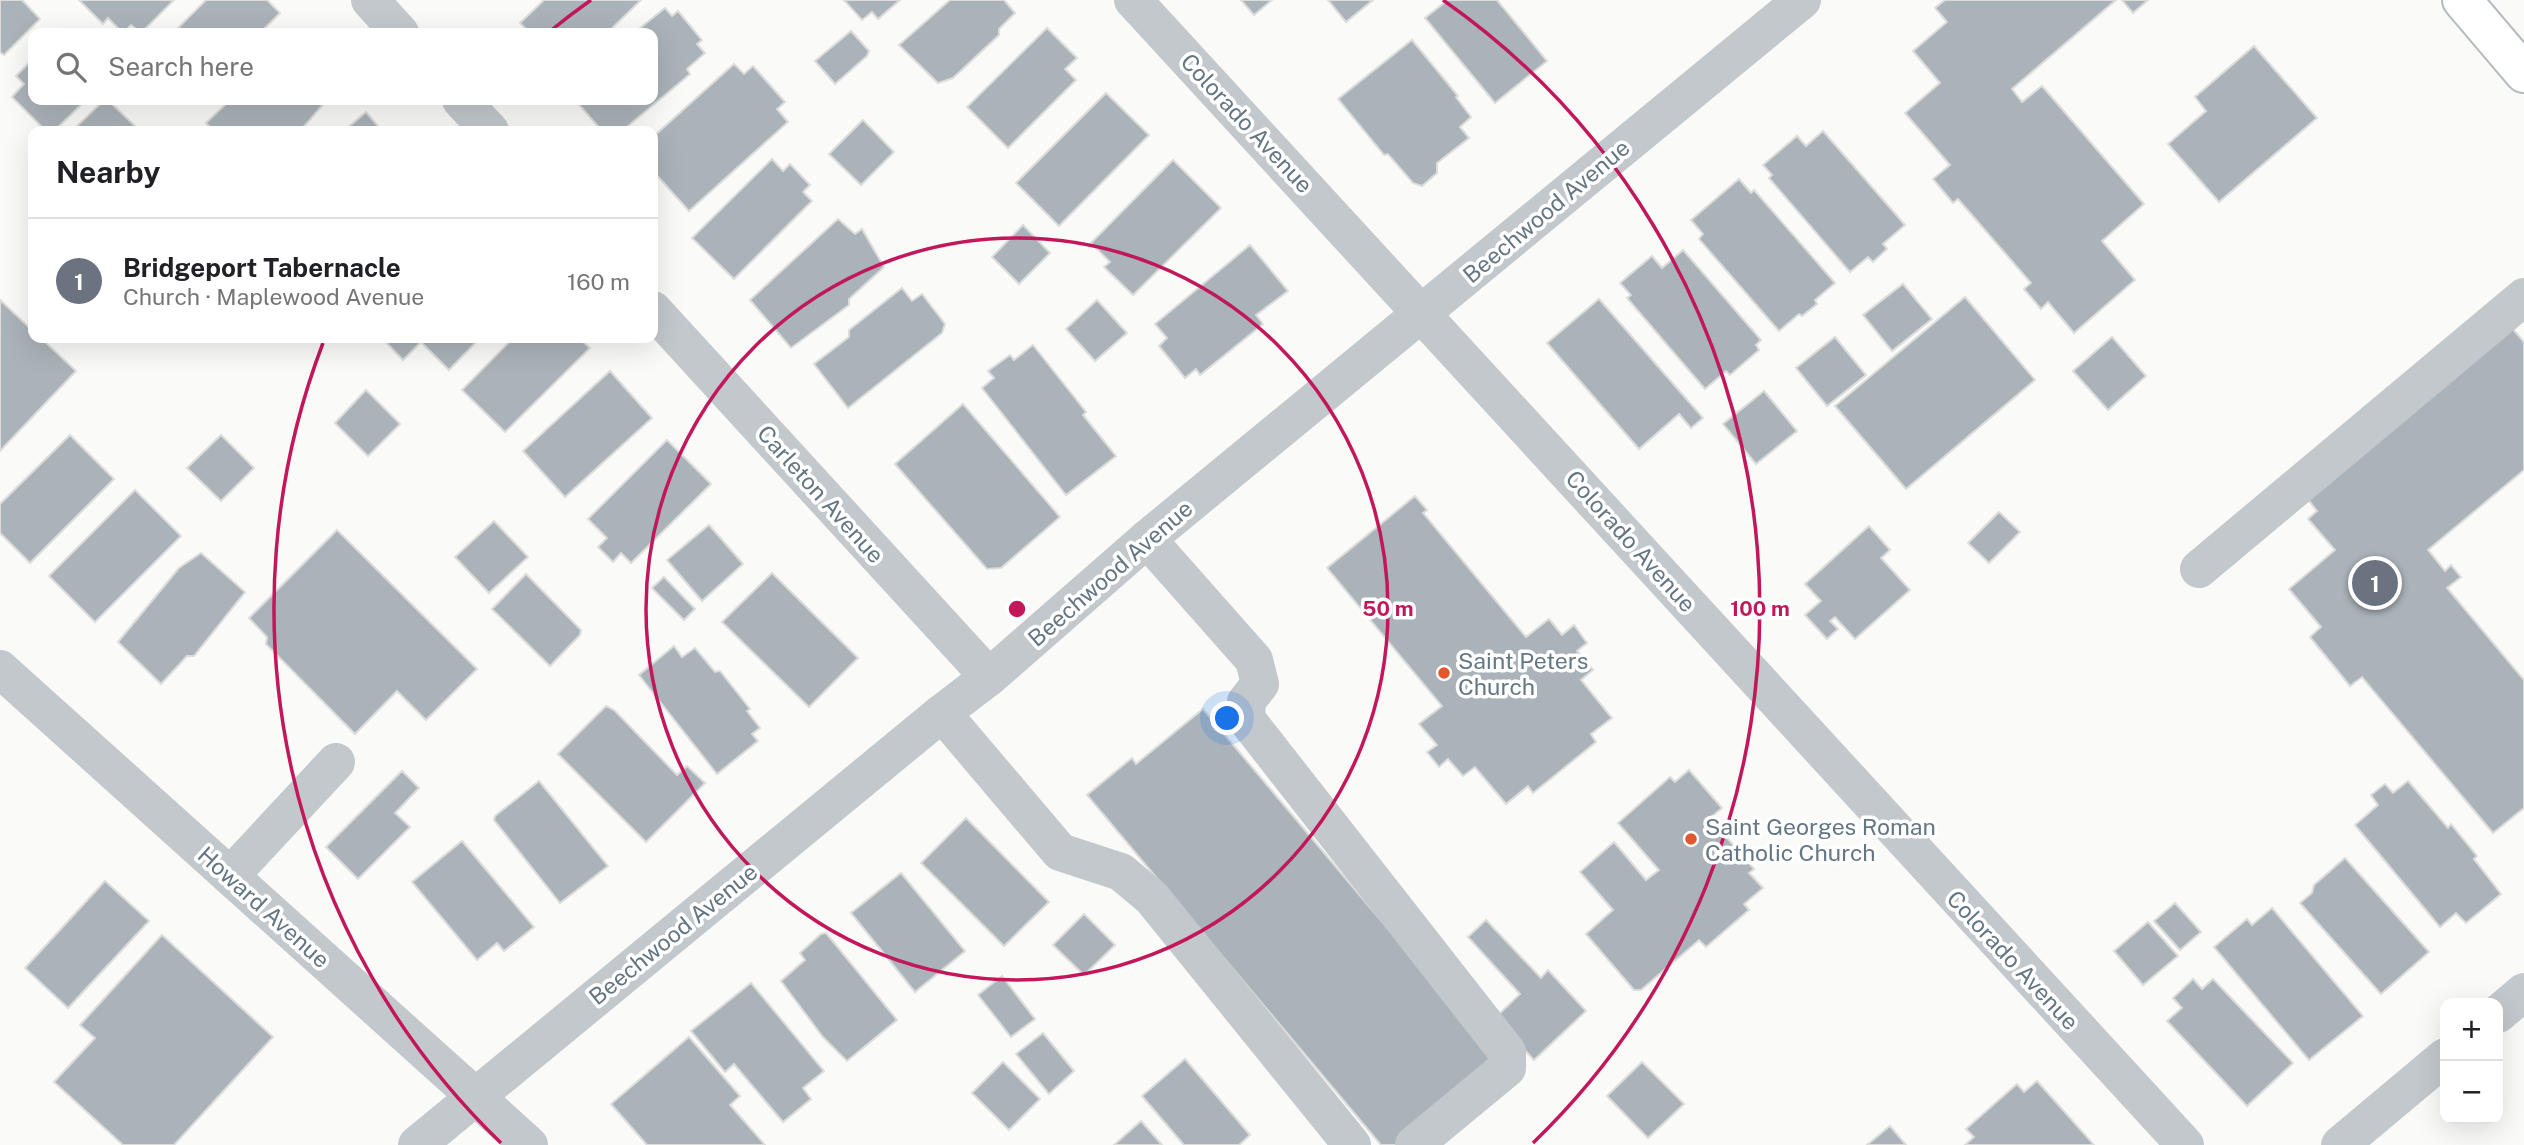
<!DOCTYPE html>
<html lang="en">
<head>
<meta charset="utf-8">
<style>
  body { margin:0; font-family:"Public Sans",sans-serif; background:#f6f6f6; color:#202124 }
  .controls { position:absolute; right:21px; bottom:21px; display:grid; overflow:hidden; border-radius:14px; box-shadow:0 7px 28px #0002 }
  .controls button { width:63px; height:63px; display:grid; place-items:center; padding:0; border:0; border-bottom:2px solid #e0e0e0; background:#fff; color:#202124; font:35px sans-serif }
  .you { position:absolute; left:1228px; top:719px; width:24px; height:24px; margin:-18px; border:5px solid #fff; border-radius:50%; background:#1a73e8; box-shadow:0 0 0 10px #1a73e833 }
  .badge { display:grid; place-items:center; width:46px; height:46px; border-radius:50%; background:#e4572e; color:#fff; font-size:23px; font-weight:700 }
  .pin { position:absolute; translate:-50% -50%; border:4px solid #fff; box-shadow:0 2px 7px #0006 }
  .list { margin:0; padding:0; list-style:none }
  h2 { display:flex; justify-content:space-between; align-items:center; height:91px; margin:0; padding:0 28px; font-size:30px }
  h2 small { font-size:23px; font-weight:400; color:#757577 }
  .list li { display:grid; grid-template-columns:46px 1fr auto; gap:21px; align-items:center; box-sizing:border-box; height:126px; padding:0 28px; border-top:2px solid #e0e0e0 }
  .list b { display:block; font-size:26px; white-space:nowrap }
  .list p { margin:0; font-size:23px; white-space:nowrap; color:#757577 }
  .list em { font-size:23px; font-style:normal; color:#757577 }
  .icon { flex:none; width:38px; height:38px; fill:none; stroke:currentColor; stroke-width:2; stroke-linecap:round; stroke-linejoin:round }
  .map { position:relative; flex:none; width:2524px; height:1145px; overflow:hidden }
  .search { position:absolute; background:#fff; box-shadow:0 7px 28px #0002; left:28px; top:28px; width:630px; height:77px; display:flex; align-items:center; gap:18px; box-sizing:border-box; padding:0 24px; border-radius:14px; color:#757577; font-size:26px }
  .panel { position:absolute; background:#fff; box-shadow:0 7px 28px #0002; left:28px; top:126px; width:630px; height:217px; border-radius:14px }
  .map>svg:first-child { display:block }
</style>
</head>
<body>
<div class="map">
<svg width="2524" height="1145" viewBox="0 0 2524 1145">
  <rect width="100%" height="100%" fill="#fafaf8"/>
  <g fill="#aab3b9" stroke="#dcdcda" stroke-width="2">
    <path d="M0 0H22L40 19 4 55 0 52Z"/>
    <path d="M79 0H174L141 33 131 25 123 33 108 18 103 24Z"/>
    <path d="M206 0H267L280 13 260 33H173Z"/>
    <path d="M544 0H641L607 33H530L520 23Z"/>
    <path d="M844 0H900L878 19 872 12 862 20Z"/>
    <path d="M950 0H1004L1015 13 999 29V35L953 78 938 83 899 45Z"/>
    <path d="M1241 0H1272L1254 15Z"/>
    <path d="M1328 0H1373L1346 22Z"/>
    <path d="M1448 0H1497L1547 61 1495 103 1425 18Z"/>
    <path d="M1945 0H2116L2012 89 2022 102 2042 86 2144 204 2102 241 2135 280 2074 333 2048 302 2041 309 2024 289 2031 283 1958 199 1953 203 1933 179 1950 165 1905 113 1940 83 1913 51 1947 22 1935 8Z"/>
    <path d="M2122 0H2148L2133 13Z"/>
    <path d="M665 8 672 16 678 11 702 40 697 44 705 53 687 69 690 74 622 131H602L575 100H653V33H634Z"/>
    <path d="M1047 28 1077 58 1065 69 1076 80 1008 148 967 107Z"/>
    <path d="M851 31 869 51 867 56 835 84 815 61Z"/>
    <path d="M1412 40 1458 96 1456 97 1471 117 1460 127 1469 138 1437 163V173L1422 186 1413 183 1388 154 1384 155 1338 99Z"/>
    <path d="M2254 46 2317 118 2219 202 2168 144 2206 111 2195 97Z"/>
    <path d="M33 59V100H86L54 131H46L12 97 24 84 16 76Z"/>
    <path d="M734 64 744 74 753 66 785 102 777 109 788 122 689 211 653 171V137Z"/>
    <path d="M1106 93 1149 135 1059 226 1016 183Z"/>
    <path d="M104 100H108L140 131H72Z"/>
    <path d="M230 100H327L300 131H214L206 123Z"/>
    <path d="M366 112 382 131H344Z"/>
    <path d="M863 120 894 152 861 185 829 154Z"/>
    <path d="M1823 131 1905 225 1883 244 1887 249 1873 262 1868 257 1850 272 1769 178 1772 175 1763 165 1797 136 1806 146Z"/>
    <path d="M772 159 783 171 790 164 810 185 803 192 812 201 734 279 692 238Z"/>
    <path d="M1173 160 1221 208 1133 295 1104 267 1110 262 1091 243Z"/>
    <path d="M1739 179 1751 193 1754 190 1835 283 1815 300 1817 304 1802 316 1799 314 1779 331 1699 239 1703 234 1691 220Z"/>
    <path d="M838 219 855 234 862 229 884 267 849 299V305L791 348 750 300Z"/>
    <path d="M1023 225 1050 253 1019 284 992 257Z"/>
    <path d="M1250 245 1288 291 1256 315 1263 324 1200 375 1196 369 1185 378 1159 346 1167 338 1155 324Z"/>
    <path d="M1683 250 1761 340 1756 345 1759 350 1730 375 1726 371 1705 389 1627 298 1631 295 1620 283 1652 256 1662 268Z"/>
    <path d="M1903 284 1932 319 1892 351 1863 315Z"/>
    <path d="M902 288 912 301 922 294 945 324 942 333 848 408 814 364 849 337V330Z"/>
    <path d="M1965 297 2035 380 1906 489 1835 406Z"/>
    <path d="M1599 299 1703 418 1691 428 1679 414 1639 449 1547 343Z"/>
    <path d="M0 300 33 331V338H41L76 371 0 451Z"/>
    <path d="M1097 300 1127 333 1095 361 1066 329Z"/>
    <path d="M2512 328 2524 342V470L2428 550 2445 571 2451 565 2461 577 2447 588 2524 680V808L2493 833 2362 677 2350 686 2310 637 2321 627 2289 589 2335 550 2308 519 2317 511 2307 498Z"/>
    <path d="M1835 337 1866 375 1827 406 1796 368Z"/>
    <path d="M2112 337 2146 376 2108 410 2073 371Z"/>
    <path d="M382 338H480L449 370 421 342 403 360Z"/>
    <path d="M513 338H579L590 348 505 432 462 390Z"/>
    <path d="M1033 345 1086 412 1083 415 1116 456 1066 495 982 388 994 378 988 371 1010 355 1014 360Z"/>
    <path d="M610 371 652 418 565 497 523 451Z"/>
    <path d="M366 390 400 424 368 456 335 423Z"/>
    <path d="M1764 391 1797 431 1756 464 1723 424Z"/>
    <path d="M963 404 1060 517 1001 568 987 569 895 464Z"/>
    <path d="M70 435 114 479 30 563 0 533V504Z"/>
    <path d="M221 435 254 468 221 501 187 468Z"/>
    <path d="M667 440 711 484 631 563 621 553 613 562 598 547 607 538 588 519Z"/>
    <path d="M135 490 181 536 95 622 49 576Z"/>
    <path d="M1415 496 1427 510 1423 513 1526 637 1549 619 1562 635 1574 625 1587 643 1577 651 1593 670 1581 680 1612 718 1591 734 1596 742 1533 793 1528 786 1506 804 1475 767 1463 776 1448 759 1439 767 1427 752 1437 745 1419 724 1442 706 1327 568Z"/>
    <path d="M1999 512 2020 532 1989 563 1968 543Z"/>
    <path d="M494 521 528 557 489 593 455 557Z"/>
    <path d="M709 525 743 564 702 601 667 560Z"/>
    <path d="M1869 526 1890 550 1881 558 1910 590 1855 639 1835 617 1830 621 1838 629 1827 639 1805 615 1821 601 1805 584Z"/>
    <path d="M337 530 477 669 426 720 397 691 355 734 266 644 267 637 249 618Z"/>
    <path d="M201 553 245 592 194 656H187L161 684 118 642 179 568Z"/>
    <path d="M772 573 858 658 809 707 722 622Z"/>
    <path d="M526 574 581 630 580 635 550 666 492 609Z"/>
    <path d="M664 577 695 609 684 620 652 588Z"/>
    <path d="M674 646 682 657 695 648 715 672 720 671 750 709 747 711 760 728 752 734 758 741 717 774 639 675Z"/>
    <path d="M606 706 614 710 677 775 687 766 705 783 646 842 558 754Z"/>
    <path d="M1203 709 1501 1063 1403 1145H1381L1087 795 1132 758 1136 764Z"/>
    <path d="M1689 770 1722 808 1710 818 1754 869 1749 873 1763 888 1744 904 1749 910 1706 947 1699 940 1641 990H1634L1586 934 1613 910 1580 872 1614 842 1646 880 1659 870 1618 823 1670 777 1675 782Z"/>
    <path d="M402 771 419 788 395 813 410 827 358 879 326 847Z"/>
    <path d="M539 781 608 866 560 903 494 820 495 816Z"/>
    <path d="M2408 781 2448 828 2451 824 2477 856 2474 859 2501 894 2466 923 2456 913 2440 927 2355 825 2378 805 2371 795 2385 784 2393 793Z"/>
    <path d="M966 818 1049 902 1004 946 921 863Z"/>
    <path d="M462 841 534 927 504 951 497 943 477 960 412 882Z"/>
    <path d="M2345 858 2429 952 2381 994 2300 903 2312 893 2314 885Z"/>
    <path d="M901 873 965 951 915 992 851 913Z"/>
    <path d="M105 881 149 921 68 1008 25 968Z"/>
    <path d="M2175 903 2201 932 2180 950 2154 921Z"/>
    <path d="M2272 908 2363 1016 2309 1060 2214 947 2247 919 2252 925Z"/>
    <path d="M1084 914 1115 945 1084 975 1053 945Z"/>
    <path d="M1486 920 1541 978 1548 970 1586 1011 1534 1060 1495 1018 1520 994 1468 937Z"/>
    <path d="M2148 922 2178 956 2143 985 2114 951Z"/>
    <path d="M826 933 897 1020 847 1061 823 1037 781 981 805 960 800 953 821 934Z"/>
    <path d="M162 935 273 1037 174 1145H123L54 1082 95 1038 80 1025Z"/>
    <path d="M1002 976 1035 1019 1011 1037 978 995Z"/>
    <path d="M2193 979 2202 989 2213 979 2293 1063 2247 1106 2167 1021 2182 1008 2173 998Z"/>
    <path d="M751 983 824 1071 803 1088 811 1099 783 1122 734 1064 725 1072 691 1031Z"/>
    <path d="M1043 1033 1074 1071 1049 1094 1016 1054Z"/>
    <path d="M689 1037 740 1096 730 1105 765 1145H647L611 1104Z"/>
    <path d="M1185 1059 1250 1135 1239 1145H1184L1142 1096Z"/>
    <path d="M1003 1062 1040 1099 1009 1130 972 1093Z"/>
    <path d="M1642 1062 1684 1104 1648 1138 1607 1096Z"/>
    <path d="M2037 1081 2094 1145H1965L1974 1137 1966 1129 2017 1084 2024 1092Z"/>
    <path d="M1141 1121 1162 1145H1114Z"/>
    <path d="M1890 1126 1906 1145H1867Z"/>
  </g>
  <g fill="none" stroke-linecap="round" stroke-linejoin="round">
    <g stroke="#b5babe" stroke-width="42">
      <path id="major" d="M2462 0 2524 73"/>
    </g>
    <g stroke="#c3c8cc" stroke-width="38">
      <path d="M370 0 400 33"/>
      <path d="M1133 0C1485 380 1833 765 2185 1145"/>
      <path d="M461 100 490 131"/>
      <path d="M653 310 989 677"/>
      <path d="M1147 539 1254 660 1260 684 1246 702 1247 720 1507 1052V1068L1414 1145"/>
      <path d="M2199 569 2524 297"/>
      <path d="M0 669 529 1145"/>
      <path d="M942 713 1060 852 1121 872 1152 898 1352 1145"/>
      <path d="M230 876 336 762"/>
      <path d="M2498 1014 2524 992"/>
      <path d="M417 1145 942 713 989 677 1147 539 1802 0"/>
      <path d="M2340 1145 2445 1057"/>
    </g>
    <use href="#major" stroke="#fff" stroke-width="38"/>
  </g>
  <g fill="none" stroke="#c2185b" stroke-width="3.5">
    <circle cx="1017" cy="609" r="371"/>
    <path d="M501 1143A743 743 0 0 1 323 343M549 32A743 743 0 0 1 591 0M1443 0A743 743 0 0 1 1533 1143"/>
  </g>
  <g fill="#e4572e" stroke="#fff" stroke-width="2.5">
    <circle cx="1444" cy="673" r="7"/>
    <circle cx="1691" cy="839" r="7"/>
  </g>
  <g text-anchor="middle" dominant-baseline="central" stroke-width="7" stroke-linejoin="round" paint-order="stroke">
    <g font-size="23" fill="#657683" stroke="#fff">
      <text transform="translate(1247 123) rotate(47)">Colorado Avenue</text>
      <text transform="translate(1546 211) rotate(-40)">Beechwood Avenue</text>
      <text transform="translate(821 494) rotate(48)">Carleton Avenue</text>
      <text transform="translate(1631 541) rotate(48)">Colorado Avenue</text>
      <text transform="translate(1110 573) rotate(-41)">Beechwood Avenue</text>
      <text transform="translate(264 907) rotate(42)">Howard Avenue</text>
      <text transform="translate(673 934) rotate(-39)">Beechwood Avenue</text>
      <text transform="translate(2013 960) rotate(47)">Colorado Avenue</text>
    </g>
    <g font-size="23" fill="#657683" stroke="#fff" text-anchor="start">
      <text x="1458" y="660">Saint Peters<tspan x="1458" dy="26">Church</tspan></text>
      <text x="1705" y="826">Saint Georges Roman<tspan x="1705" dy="26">Catholic Church</tspan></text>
    </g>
  </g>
  <circle cx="1017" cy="609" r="10" fill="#c2185b" stroke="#fff" stroke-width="3.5"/>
  <g font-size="21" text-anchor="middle" font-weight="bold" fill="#c2185b" stroke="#fff" stroke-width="7" stroke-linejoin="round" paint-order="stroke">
    <text x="1388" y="616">50 m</text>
    <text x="1760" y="616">100 m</text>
  </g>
</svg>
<div class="controls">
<button>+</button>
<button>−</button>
</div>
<div class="you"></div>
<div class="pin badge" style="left:2375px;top:583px;background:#6b7280">1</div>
<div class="search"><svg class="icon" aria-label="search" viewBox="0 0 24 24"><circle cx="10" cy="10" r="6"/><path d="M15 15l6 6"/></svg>Search here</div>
<section class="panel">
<h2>Nearby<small></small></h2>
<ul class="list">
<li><span class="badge" style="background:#6b7280">1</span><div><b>Bridgeport Tabernacle</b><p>Church · Maplewood Avenue</p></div><em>160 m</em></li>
</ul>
</section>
</div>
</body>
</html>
